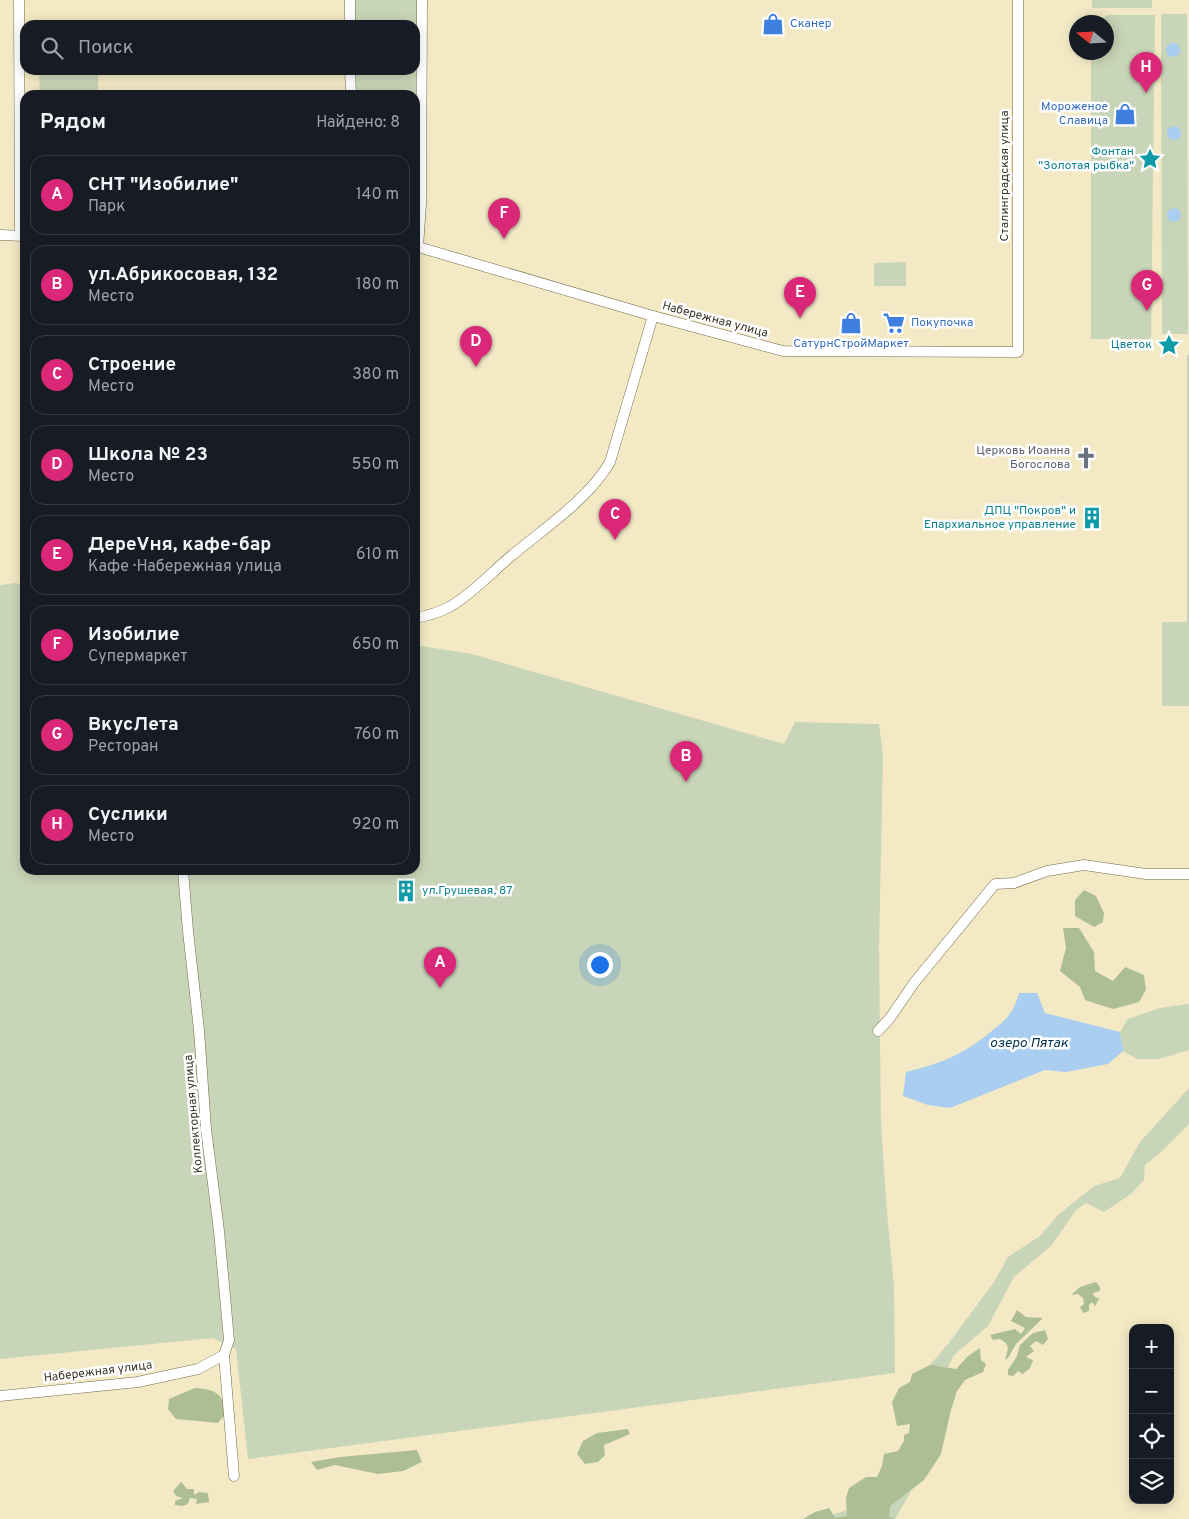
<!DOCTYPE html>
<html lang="ru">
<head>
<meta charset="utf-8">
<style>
  body { margin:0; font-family:Overpass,sans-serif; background:#242831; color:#f1f3f6 }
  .controls { position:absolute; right:15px; bottom:15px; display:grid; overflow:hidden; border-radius:10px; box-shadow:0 2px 12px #0003 }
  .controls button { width:45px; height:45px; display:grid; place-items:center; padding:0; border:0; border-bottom:1px solid #363941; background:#171b24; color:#f1f3f6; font:25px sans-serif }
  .compass { position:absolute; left:1069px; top:15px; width:45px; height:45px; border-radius:50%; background:#171b24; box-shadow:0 2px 12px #0003; rotate:288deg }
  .you { position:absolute; left:599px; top:964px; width:18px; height:18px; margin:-12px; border:4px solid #fff; border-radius:50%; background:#1a73e8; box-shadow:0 0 0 8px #1a73e833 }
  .badge { display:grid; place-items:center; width:32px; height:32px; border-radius:50%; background:#db2777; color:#fff; font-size:16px; font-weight:700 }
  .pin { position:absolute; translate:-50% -41px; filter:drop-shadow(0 1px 2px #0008) }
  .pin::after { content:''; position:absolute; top:26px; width:18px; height:15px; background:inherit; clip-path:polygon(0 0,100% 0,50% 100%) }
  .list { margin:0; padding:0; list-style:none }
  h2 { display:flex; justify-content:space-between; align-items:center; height:65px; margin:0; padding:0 20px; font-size:21px }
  h2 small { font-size:16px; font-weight:400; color:#9ea1a6 }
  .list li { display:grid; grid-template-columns:32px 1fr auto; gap:15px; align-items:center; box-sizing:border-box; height:80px; margin:0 10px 10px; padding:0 10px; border:1px solid #363941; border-radius:15px }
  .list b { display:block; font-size:19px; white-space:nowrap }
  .list p { margin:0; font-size:16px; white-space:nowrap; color:#9ea1a6 }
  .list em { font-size:16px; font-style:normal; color:#9ea1a6 }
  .icon { flex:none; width:28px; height:28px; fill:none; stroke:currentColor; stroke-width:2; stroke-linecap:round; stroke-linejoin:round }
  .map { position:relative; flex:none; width:1189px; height:1519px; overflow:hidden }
  .search { position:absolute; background:#171b24; box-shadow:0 2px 12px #0003; left:20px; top:20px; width:400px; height:55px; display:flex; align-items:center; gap:12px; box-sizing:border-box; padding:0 18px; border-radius:15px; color:#9ea1a6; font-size:19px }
  .panel { position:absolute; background:#171b24; box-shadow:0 2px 12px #0003; left:20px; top:90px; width:400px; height:785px; border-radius:15px }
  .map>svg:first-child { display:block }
</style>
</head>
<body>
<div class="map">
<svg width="1189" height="1519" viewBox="0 0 1189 1519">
  <rect width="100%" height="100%" fill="#f3eac5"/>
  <g fill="#c9d5b8">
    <path d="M352 0H418V220L415 223V95H352V70H415V25H352Z"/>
    <rect x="1092" y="0" width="60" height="8"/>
    <path d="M1161 14H1187L1188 334H1162Z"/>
    <path d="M1107 15H1155L1151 339H1091V53L1106 52V22H1090V21H1101Z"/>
    <path d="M39 70H98V95H40Z"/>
    <path d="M906 262V286H874V263Z"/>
    <path d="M1187 355H1189V706H1162V622H1187Z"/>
    <path d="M15 583 25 585V870H415V645L472 654 784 744 795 722 879 724 883 756 879 947 881 1122 886 1201 894 1287 895 1373 248 1459 236 1349 213 1338 0 1359V585Z"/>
    <path d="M1189 1004V1050L1159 1059H1137L1123 1051 1120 1032 1128 1019 1160 1008Z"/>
    <path d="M1189 1088V1124L1159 1154 1145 1165 1144 1180 1131 1194 1104 1212 1086 1203 1076 1210 1052 1245 1014 1277 988 1326 954 1355 938 1389 922 1465 909 1495 895 1519H821L897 1492 917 1399 930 1365 948 1344 994 1282 1008 1257 1040 1236 1058 1215 1094 1186 1120 1178 1140 1142Z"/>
  </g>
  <g fill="#adbe94">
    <path d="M1084 890 1096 896 1104 913 1103 922 1094 927 1075 916V900Z"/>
    <path d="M1063 928H1079L1094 952 1095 971 1113 981 1125 967 1144 975 1146 990 1139 1002 1113 1009 1085 1000 1080 987 1060 971 1066 948Z"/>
    <path d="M1096 1282 1100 1287V1291L1093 1293 1094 1296 1099 1299 1095 1306 1092 1302 1089 1305V1311L1083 1313 1080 1307 1084 1304 1083 1298 1078 1294 1071 1295 1080 1287Z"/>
    <path d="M1017 1310 1026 1317 1043 1318 1016 1344 1008 1358 1005 1360C1008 1349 1011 1345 1000 1339L993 1340 990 1335 1015 1329 1021 1334 1025 1328 1011 1321Z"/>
    <path d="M1045 1330 1048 1339 1043 1345 1036 1341 1030 1346 1034 1351 1026 1357 1033 1360 1030 1368 1023 1374 1018 1371 1013 1376 1008 1375V1370L1017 1356 1020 1345 1033 1333Z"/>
    <path d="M980 1348 981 1360 986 1364 983 1372 965 1380 957 1391 951 1410 941 1454 924 1480 890 1506 889 1517 895 1519H803L815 1512 829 1508 835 1518 847 1516 846 1498 849 1488 866 1477H877L882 1466 884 1454 898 1451 904 1441V1435L909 1433 910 1424 897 1426 892 1402 899 1388 910 1382 912 1374 930 1365 956 1369 968 1356Z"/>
    <path d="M195 1388C214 1389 223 1393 226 1413L218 1423 176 1419 168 1409 169 1399Z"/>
    <path d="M628 1429 630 1434 604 1445 605 1455 598 1462 585 1464 577 1454 583 1441 597 1433Z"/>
    <path d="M417 1450 422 1462 403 1471 378 1474 335 1465 317 1470 311 1462 340 1457Z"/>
    <path d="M181 1482 187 1489H194V1495L199 1492 208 1493 209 1502 196 1504 197 1499 190 1498 188 1504 182 1506 175 1505V1501L183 1498 176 1496 173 1491Z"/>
  </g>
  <g fill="#a9ceef">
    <circle cx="1173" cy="50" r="7"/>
    <circle cx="1174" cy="133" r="7"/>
    <circle cx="1174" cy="215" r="7"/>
    <path d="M1019 993H1037L1045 1013 1120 1032 1123 1051 1108 1064 1066 1072 1045 1070 950 1108 928 1105 903 1096 906 1072C939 1064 960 1056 987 1035 1005 1020 1012 1017 1019 993Z"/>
  </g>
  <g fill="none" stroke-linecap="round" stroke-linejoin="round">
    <g stroke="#736a4a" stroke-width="11">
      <g id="minor">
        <path d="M19 0 20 236"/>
        <path d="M350 0V25"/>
        <path d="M350 70 351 95"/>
        <path d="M0 235 25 236"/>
        <path d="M415 246 653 316 783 351 1018 352V0"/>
        <path d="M418 247 421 204 422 0"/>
        <path d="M415 618C428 616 440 612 451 606 473 593 491 573 510 557 543 529 588 500 610 462L653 316"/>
        <path d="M183 870 188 931 199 1030 206 1129 219 1231 229 1340 224 1355 234 1476"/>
        <path d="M878 1031 890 1018 914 983 995 884 1014 883 1047 871 1084 865 1146 874H1189"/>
        <path d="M0 1396 138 1382 198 1369 224 1355"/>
      </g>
    </g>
    <use href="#minor" stroke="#fff" stroke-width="10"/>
  </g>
  <defs>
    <g id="shop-bare" transform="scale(1.725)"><path d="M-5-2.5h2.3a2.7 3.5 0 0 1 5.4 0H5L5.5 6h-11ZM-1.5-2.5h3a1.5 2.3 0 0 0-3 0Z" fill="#3f7fe0" stroke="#fff" stroke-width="2.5" paint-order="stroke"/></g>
    <g id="sight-bare" transform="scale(1.725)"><path d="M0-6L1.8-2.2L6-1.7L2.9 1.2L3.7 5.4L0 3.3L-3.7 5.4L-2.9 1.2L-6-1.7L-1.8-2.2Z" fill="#0f9aa8" stroke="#fff" stroke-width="2.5" paint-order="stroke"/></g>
    <g id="supermarket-bare" transform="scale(1.725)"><path d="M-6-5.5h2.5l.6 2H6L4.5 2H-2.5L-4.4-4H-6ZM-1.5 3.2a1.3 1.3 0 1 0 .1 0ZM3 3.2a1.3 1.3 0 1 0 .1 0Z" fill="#3f7fe0" stroke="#fff" stroke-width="2.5" paint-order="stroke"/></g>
    <g id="church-bare" transform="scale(1.725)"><path d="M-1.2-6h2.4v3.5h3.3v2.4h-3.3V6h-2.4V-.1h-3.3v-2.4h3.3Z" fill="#6b7280" stroke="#fff" stroke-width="2.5" paint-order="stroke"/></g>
    <g id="building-bare" transform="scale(1.725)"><path d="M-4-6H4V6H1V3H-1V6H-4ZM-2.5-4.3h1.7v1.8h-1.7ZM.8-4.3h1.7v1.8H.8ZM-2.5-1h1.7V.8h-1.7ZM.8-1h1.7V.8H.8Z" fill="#0f9aa8" stroke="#fff" stroke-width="2.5" paint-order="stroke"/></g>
  </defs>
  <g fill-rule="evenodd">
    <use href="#shop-bare" x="773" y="24"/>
    <use href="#shop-bare" x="1125" y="114"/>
    <use href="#sight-bare" x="1150" y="159"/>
    <use href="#shop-bare" x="851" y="323"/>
    <use href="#supermarket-bare" x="894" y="323"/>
    <use href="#sight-bare" x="1169" y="345"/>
    <use href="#church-bare" x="1086" y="458"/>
    <use href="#building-bare" x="1092" y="518"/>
    <use href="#building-bare" x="406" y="891"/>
  </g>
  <g text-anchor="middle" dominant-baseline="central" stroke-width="5" stroke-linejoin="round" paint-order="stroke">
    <g font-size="12" fill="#366cbe" stroke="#fff" text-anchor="start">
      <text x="790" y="24">Сканер</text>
      <text x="1108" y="107" text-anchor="end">Мороженое<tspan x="1108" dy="14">Славица</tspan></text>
      <text x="911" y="323">Покупочка</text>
      <text x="851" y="344" text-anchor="middle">СатурнСтройМаркет</text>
    </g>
    <g font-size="12" fill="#0d838f" stroke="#fff" text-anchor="end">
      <text x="1134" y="152">Фонтан<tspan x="1134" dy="14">"Золотая рыбка"</tspan></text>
      <text x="1152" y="345">Цветок</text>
      <text x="1076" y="511">ДПЦ "Покров" и<tspan x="1076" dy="14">Епархиальное управление</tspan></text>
      <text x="422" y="891" text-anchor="start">ул.Грушевая, 87</text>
    </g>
    <g font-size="12" fill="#393527" stroke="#fff">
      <text transform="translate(1005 176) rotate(-90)">Сталинградская улица</text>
      <text transform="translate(715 320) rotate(15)">Набережная улица</text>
      <text transform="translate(194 1114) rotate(-95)">Коллекторная улица</text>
      <text transform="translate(98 1372) rotate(-7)">Набережная улица</text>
    </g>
    <g font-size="12" fill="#5b616d" stroke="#fff" text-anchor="end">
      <text x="1070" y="451">Церковь Иоанна<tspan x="1070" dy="14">Богослова</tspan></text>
    </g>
    <g font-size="14" font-style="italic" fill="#053251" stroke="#fff">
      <text x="1029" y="1043">озеро Пятак</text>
    </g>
  </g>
</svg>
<div class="controls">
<button>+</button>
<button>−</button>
<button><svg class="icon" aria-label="locate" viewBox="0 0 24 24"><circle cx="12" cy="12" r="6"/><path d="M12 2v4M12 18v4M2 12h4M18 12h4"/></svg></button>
<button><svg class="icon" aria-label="layers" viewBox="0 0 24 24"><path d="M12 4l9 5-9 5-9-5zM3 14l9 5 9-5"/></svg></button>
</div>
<svg class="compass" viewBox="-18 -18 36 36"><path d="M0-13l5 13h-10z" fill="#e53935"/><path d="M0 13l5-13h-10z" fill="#9ea1a6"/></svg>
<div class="you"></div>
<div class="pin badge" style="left:440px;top:988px">A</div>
<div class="pin badge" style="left:686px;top:782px">B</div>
<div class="pin badge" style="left:615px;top:540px">C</div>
<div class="pin badge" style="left:476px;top:367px">D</div>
<div class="pin badge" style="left:800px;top:318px">E</div>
<div class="pin badge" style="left:504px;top:239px">F</div>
<div class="pin badge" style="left:1147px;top:311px">G</div>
<div class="pin badge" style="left:1146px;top:93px">H</div>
<div class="search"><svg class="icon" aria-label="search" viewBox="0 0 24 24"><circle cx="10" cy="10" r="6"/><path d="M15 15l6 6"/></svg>Поиск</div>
<section class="panel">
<h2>Рядом<small>Найдено: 8</small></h2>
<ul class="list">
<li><span class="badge">A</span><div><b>СНТ &quot;Изобилие&quot;</b><p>Парк</p></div><em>140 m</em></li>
<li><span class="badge">B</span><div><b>ул.Абрикосовая, 132</b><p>Место</p></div><em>180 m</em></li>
<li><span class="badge">C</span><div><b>Строение</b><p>Место</p></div><em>380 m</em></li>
<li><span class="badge">D</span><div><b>Школа № 23</b><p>Место</p></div><em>550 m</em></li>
<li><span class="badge">E</span><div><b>ДереVня, кафе-бар</b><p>Кафе · Набережная улица</p></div><em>610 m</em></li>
<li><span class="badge">F</span><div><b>Изобилие</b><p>Супермаркет</p></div><em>650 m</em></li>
<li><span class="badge">G</span><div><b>ВкусЛета</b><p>Ресторан</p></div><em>760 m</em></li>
<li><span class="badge">H</span><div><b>Суслики</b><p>Место</p></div><em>920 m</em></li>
</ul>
</section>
</div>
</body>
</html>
